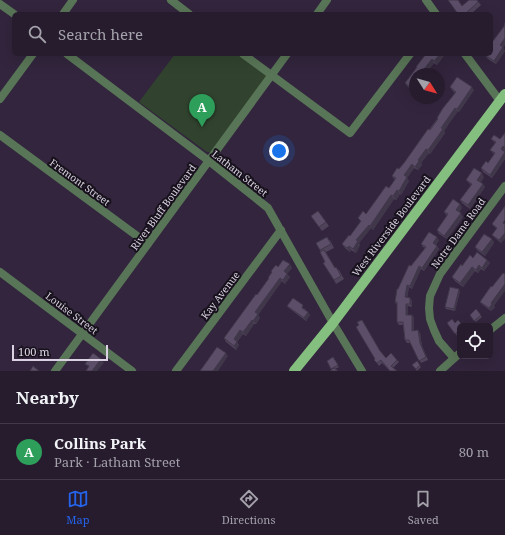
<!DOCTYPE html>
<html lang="en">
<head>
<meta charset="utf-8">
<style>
  body { margin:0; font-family:"Noto Serif",serif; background:#2e2536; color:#f1f3f6 }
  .controls { position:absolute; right:12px; bottom:12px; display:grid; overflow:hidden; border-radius:6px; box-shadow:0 4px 16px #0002 }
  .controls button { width:36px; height:36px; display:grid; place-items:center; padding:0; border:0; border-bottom:1px solid #423a4a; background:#261c2e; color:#f1f3f6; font:20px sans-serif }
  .compass { position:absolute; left:409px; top:68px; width:36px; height:36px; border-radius:50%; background:#261c2e; box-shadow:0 4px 16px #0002; rotate:127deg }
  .scale { position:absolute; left:12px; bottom:10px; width:96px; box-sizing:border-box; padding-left:4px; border:2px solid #dad2e2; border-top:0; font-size:11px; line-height:14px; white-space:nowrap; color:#dad2e2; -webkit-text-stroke:3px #17111c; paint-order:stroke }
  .you { position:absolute; left:279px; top:151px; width:14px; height:14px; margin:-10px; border:3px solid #fff; border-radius:50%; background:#1a73e8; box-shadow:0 0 0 6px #1a73e833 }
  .badge { display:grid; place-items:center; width:26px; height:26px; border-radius:50%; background:#2563eb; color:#fff; font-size:13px; font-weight:700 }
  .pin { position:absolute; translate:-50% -33px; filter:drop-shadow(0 1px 2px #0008) }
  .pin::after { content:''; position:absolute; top:21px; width:14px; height:12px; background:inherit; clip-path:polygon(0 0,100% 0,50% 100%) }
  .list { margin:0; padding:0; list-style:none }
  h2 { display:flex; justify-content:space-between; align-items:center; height:52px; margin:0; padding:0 16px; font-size:17px }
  h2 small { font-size:13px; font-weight:400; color:#a4a1aa }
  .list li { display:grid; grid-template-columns:26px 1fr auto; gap:12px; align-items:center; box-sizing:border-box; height:56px; padding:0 16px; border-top:1px solid #423a4a }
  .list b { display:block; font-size:15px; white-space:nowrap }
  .list p { margin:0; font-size:13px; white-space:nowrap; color:#a4a1aa }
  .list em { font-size:13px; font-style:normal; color:#a4a1aa }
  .icon { flex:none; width:22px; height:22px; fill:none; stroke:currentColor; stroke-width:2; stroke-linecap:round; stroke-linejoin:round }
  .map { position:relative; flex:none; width:505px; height:371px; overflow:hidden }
  .search { position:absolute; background:#261c2e; box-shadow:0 4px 16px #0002; left:12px; right:12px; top:12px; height:44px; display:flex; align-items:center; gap:10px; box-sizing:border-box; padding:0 14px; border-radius:6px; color:#a4a1aa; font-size:15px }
  .sheet { height:108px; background:#261c2e }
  nav { display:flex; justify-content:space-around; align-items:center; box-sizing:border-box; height:56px; border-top:1px solid #423a4a; background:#261c2e; font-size:11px; color:#a4a1aa }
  nav a { display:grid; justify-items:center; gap:2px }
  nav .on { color:#2563eb }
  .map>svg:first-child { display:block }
</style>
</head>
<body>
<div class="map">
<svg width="505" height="371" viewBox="0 0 505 371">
  <rect width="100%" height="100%" fill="#32253d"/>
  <path fill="#31432f" d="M175 54H240L267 76 211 152H207L139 102Z"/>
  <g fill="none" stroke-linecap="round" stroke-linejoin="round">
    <g stroke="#597557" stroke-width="8">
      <path d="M171 0 189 14"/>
      <path d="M426 0 436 14"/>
      <path d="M0 4 14 14"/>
      <path d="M63 14 73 0"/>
      <path d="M317 14 327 0"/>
      <path d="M67 54 209 161 268 208 333 323 362 371"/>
      <path d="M243 54 350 133 410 54"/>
      <path d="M465 54 500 101"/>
      <path d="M0 99 33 54"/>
      <path d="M0 135 148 244"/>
      <path d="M0 272 132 371"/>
      <path d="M490 330 505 318"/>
      <path d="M454 358 439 341 434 330 430 319 429 308 430 296 440 274 505 186"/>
      <path d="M55 371 287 54"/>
      <path d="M176 371 281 230"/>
      <path d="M440 371 460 353"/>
    </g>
    <path stroke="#85bf7f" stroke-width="10" d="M294 371 333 323 505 94"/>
  </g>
  <g fill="#4f435a">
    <path d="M477 0 481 5 471 14H458L462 5Z"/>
    <path d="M505 23V45L503 48 505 51 496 64 488 59 485 55 486 54H491V42L493 41 505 25 504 24Z"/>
    <path d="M426 54H445L437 65 434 63 427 72 415 74V92L407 86 405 83 417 68 416 67Z"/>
    <path d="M450 87 474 90 459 112 458 111 450 122 444 131 445 133 430 154 429 153 421 163 422 165 418 170 414 168 407 178 409 181 401 195 400 194 396 200 394 199 373 230 371 228 359 243 360 245 356 253 351 250 350 252 345 248 342 244 350 236 361 222 358 218 366 214 389 188 395 180 392 176 404 163 437 119 455 93 452 90Z"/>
    <path d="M505 133V159L492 178 483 172 481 168 488 163 494 154 490 150 495 143 491 139H500Z"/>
    <path d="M484 177 481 182 483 184 485 187 470 209 462 203 460 200 471 185 466 180Z"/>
    <path d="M460 204 462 208 459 212 463 217 447 239 439 234 437 230 447 216 444 212Z"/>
    <path d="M505 206 501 243 495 238 492 235 497 229 492 224Z"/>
    <path d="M318 211 329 226 322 231 311 216Z"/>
    <path d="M492 239 494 243 485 256 477 250 475 247Z"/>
    <path d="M330 240 334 248 326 252 335 268 339 270 344 279 336 284 334 280 321 252 316 243Z"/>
    <path d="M439 240 436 245 439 249 424 271 421 269 412 289 409 287 407 297 410 298 412 301V307L408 306V315H412L414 318V331L420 333 422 346 428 360 421 363 410 343H407L405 340 403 325H399L397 322V305L395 302 411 266 425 248 423 247 421 244Z"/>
    <path d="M473 258 487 260 490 263 484 271 481 269 478 273 475 271 463 287 455 281 452 277 462 266Z"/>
    <path d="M278 267 292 268 287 274 290 277 285 284 282 281 258 315 260 318 256 324H254L246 336 243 334 237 342 239 345 236 350 226 342 224 338 269 279 272 272 271 271Z"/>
    <path d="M460 291 455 311 446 309 445 307Z"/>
    <path d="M480 302 494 306 495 307 491 311 483 305Z"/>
    <path d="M287 306 306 309 305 310 308 312 310 315 306 321 290 309Z"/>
    <path d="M476 309 482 317 476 322 470 315Z"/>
    <path d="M447 323H455L460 326V336L458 337Z"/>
    <path d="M359 325 380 351 386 358 397 360 399 362 393 368 397 371H390L382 363 379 366 376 362 374 360 375 359Z"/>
    <path d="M333 357 339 367 335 369 332 370 327 361Z"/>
    <path d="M417 361 421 367 417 371 412 365Z"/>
  </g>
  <g fill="#40374a">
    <path d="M505 38V45L503 48 505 51 496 64 494 61 500 45Z"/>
    <path d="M440 54H445L437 65 434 61Z"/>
    <path d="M432 59 434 63 426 73 424 69Z"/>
    <path d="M472 87 474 90 459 112 457 109Z"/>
    <path d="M429 98 431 99 427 104 426 102Z"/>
    <path d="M455 108 458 111 450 122 444 131 445 133 430 154 428 150 448 118Z"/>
    <path d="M503 146 505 149V151L504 153 501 149Z"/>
    <path d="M426 149 429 153 421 163 422 165 418 170 415 167 418 160Z"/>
    <path d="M505 152V159L492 178 490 175Z"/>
    <path d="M412 164 414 168 407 178 409 181 401 195 399 191 404 175Z"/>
    <path d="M482 173 484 177 480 183 477 180Z"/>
    <path d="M483 184 485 187 470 209 468 205Z"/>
    <path d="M397 190 400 194 396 200 393 196Z"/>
    <path d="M391 195 394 199 373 230 370 226Z"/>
    <path d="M460 204 462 208 459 213 456 210Z"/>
    <path d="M461 213 463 217 447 239 444 236Z"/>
    <path d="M369 225 371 228 359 243 360 245 356 253 353 249 356 240Z"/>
    <path d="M505 233V239L501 243 499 240Z"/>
    <path d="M437 237 439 240 435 246 433 243Z"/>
    <path d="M492 239 494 243 485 256 482 252Z"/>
    <path d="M349 246 351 250 350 252 347 248Z"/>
    <path d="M437 246 439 249 424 271 422 268Z"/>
    <path d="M487 260 490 263 484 271 482 268Z"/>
    <path d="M290 264 292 268 287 274 290 277 285 284 283 280 284 271Z"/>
    <path d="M479 265 481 269 478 273 476 270Z"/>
    <path d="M419 266 421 269 412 289 410 286Z"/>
    <path d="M472 267 475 271 463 287 460 283Z"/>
    <path d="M280 278 282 281 258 315 260 318 256 324 253 321 255 312Z"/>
    <path d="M505 284V291L494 306 495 307 491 311 489 308 491 303Z"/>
    <path d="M407 285 409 287 407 300 405 297Z"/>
    <path d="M459 289 460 291 455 311 454 309Z"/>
    <path d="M410 298 412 301V307L410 304Z"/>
    <path d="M406 304 408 306V318L406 315Z"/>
    <path d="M308 312 310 315 306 321 304 318Z"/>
    <path d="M412 315 414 318V334L412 331Z"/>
    <path d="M252 320 254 324 246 336 243 332Z"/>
    <path d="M240 330 243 334 236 343 234 339Z"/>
    <path d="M418 330 420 333 422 346 428 360 420 343Z"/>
    <path d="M237 342 239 345 236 350 234 346Z"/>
    <path d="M226 353 228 356 218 371H213Z"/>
    <path d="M101 359 104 363 97 371H92Z"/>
  </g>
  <g fill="#5c4e69" stroke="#40374a">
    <path d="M448 0H458L462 6 469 0H477L478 2 466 13 467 14H458Z"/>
    <path d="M485 12 487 14H482Z"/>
    <path d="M505 25V38L500 45 503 47 494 61 485 55 486 54H491V42L493 41Z"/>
    <path d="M426 54H440L434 61 432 59 424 69 431 74H415V91L405 83 417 67H416Z"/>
    <path d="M457 77 472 87 457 109 455 108 441 128 443 129 428 150 426 149 418 160 419 161 415 167 412 164 404 175 407 177 399 191 397 190 393 196 391 195 370 226 369 225 356 240 358 241 353 249 349 246 347 248 342 244 349 235 350 236 361 221 358 218 363 211 366 214 386 186 389 188 396 178 392 176 397 168 399 169 404 163 428 129 430 130 438 119 437 118 443 108 456 92 450 87Z"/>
    <path d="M421 98H429L426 102 421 99Z"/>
    <path d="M505 133V148L503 146 501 149 505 152 490 175 481 168 486 161 488 163 495 153 490 150 496 142 491 139 494 135 500 139Z"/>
    <path d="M474 168 482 173 477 180 483 184 468 205 460 200 472 184 466 180Z"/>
    <path d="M453 199 460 204 456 210 461 213 444 236 437 230 448 214 444 212Z"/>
    <path d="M505 206V220L503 223 505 224V233L499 240 492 235 497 228 492 224Z"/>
    <path d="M318 211 326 222 319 227 311 216Z"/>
    <path d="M429 232 437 237 433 243 437 246 422 268 419 266 410 286 407 285 405 297 410 298V304H406V315H412V331L418 330 420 343 426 357 419 361 409 340H405L403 322H397V302H395L397 289H398L409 265 411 266 426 247 421 244Z"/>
    <path d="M484 234 492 239 482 252 475 247Z"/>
    <path d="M327 237 331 244 320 250 316 243Z"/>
    <path d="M324 250 335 268 336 267 341 276 334 280 323 263 325 262 320 252Z"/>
    <path d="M477 252 487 260 482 268 479 265 476 270 472 267 460 283 452 277 461 264 462 266 470 255 473 258Z"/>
    <path d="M283 260 290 264 284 271 287 274 283 280 280 278 255 312 258 314 253 321 252 320 243 332 240 330 234 339 237 342 234 346 224 338 256 294 257 295 269 278H268L272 272 271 271 276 265 278 267Z"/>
    <path d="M503 273 505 274V284L491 303 492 304 489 308 480 302 491 286 492 287Z"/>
    <path d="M450 287 459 289 454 309 445 307Z"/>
    <path d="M293 298 303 305 302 308 308 312 304 318 287 306Z"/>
    <path d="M476 309 481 315 474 321 470 315Z"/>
    <path d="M452 319 455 323 458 320 463 326H460V330L455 334 447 323Z"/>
    <path d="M362 320 380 351 386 358 391 353 397 360 391 366 397 371H390L381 360 377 363 374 360 375 359 356 327 359 325 357 322Z"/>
    <path d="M217 347 226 353 213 371H200Z"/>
    <path d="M93 353 101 359 92 371H86L89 366 85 364Z"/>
    <path d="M333 357 338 365 331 369 327 361Z"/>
    <path d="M417 361 420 365 416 369 412 365Z"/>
    <path d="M33 366 39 371H30Z"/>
    <path d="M334 368 338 371H330Z"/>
  </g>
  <g text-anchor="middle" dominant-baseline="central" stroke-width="4" stroke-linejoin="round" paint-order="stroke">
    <g font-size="10" fill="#dad2e2" stroke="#17111c">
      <text transform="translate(240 173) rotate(38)">Latham Street</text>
      <text transform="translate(80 182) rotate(36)">Fremont Street</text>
      <text transform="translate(163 207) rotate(-54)">River Bluff Boulevard</text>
      <text transform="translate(391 226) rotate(-53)">West Riverside Boulevard</text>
      <text transform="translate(458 233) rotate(-54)">Notre Dame Road</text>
      <text transform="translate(220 295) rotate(-53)">Kay Avenue</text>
      <text transform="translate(72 313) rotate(37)">Louise Street</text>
    </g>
  </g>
</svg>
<div class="controls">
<button><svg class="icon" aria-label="locate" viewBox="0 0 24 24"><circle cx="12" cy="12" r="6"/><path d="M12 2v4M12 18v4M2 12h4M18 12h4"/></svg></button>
</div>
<svg class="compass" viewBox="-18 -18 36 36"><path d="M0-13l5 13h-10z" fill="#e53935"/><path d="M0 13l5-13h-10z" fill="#a4a1aa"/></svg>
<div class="scale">100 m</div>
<div class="you"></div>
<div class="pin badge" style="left:202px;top:127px;background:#2e9e5b">A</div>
<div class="search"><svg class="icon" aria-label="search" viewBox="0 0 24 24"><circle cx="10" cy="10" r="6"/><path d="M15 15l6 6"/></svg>Search here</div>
</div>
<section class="sheet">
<h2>Nearby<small></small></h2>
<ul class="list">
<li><span class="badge" style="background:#2e9e5b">A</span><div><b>Collins Park</b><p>Park · Latham Street</p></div><em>80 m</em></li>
</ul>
</section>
<nav>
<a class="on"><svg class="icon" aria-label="map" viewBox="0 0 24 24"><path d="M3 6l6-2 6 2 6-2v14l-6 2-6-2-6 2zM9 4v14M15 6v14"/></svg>Map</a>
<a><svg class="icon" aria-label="directions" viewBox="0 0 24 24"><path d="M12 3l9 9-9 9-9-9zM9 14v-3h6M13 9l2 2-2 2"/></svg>Directions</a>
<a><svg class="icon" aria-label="saved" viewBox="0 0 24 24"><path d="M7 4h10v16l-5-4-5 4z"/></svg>Saved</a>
</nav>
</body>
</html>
